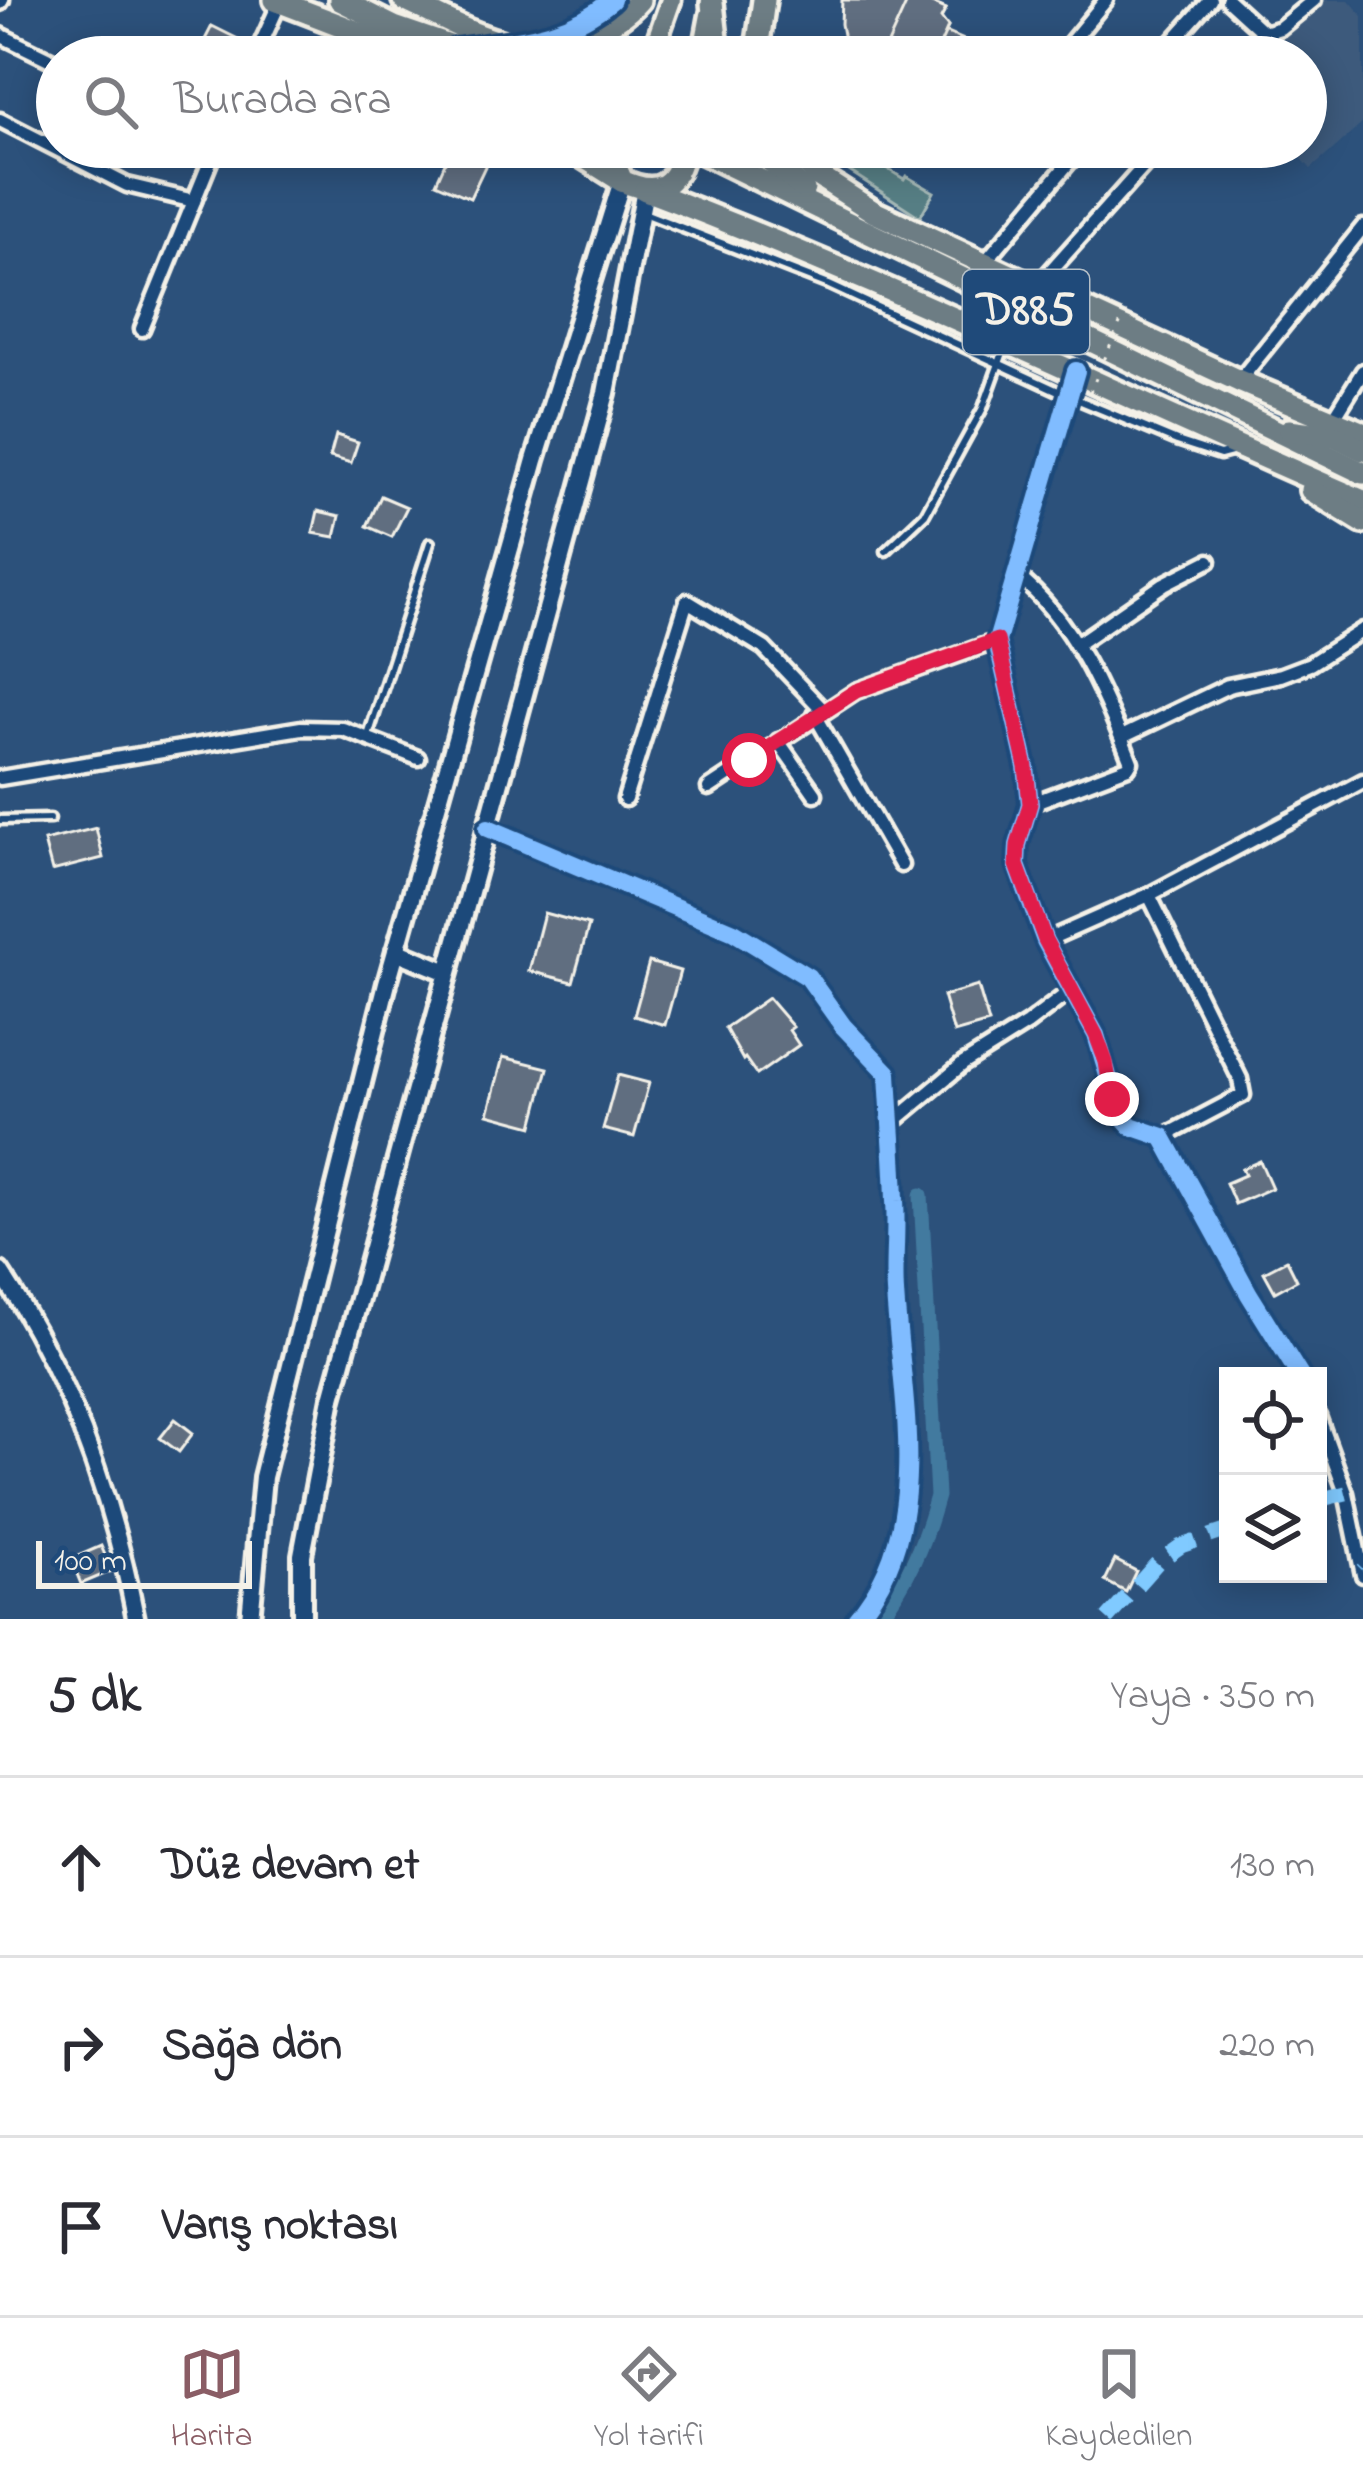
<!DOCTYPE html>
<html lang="tr">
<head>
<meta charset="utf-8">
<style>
  body { margin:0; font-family:"Indie Flower",sans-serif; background:#f2f2f3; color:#2b2b33 }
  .controls { position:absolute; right:36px; bottom:36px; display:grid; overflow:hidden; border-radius:0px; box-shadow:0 6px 30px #0003 }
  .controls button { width:108px; height:108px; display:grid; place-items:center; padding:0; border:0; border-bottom:3px solid #e1e1e2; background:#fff; color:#2b2b33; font:60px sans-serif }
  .scale { position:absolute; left:36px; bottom:30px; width:216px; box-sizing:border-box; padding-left:12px; border:6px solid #f4f1e8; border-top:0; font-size:33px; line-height:42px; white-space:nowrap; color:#f4f1e8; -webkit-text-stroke:9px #1f4a7a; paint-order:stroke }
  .stop { position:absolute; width:36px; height:36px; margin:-27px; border:9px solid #e11d48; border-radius:50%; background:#fff }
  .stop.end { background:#e11d48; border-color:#fff; box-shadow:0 3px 12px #0008 }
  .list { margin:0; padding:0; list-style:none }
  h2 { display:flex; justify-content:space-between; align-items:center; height:156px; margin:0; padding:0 48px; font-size:51px }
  h2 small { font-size:39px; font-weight:400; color:#7c7c81 }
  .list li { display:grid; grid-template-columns:78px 1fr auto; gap:36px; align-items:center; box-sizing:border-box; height:180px; padding:0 48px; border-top:3px solid #e1e1e2 }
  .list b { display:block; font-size:45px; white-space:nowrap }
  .list em { font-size:39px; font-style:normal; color:#7c7c81 }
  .icon { flex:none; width:66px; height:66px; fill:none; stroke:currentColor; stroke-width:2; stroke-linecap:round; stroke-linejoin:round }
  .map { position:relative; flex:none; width:1363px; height:1619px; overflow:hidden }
  .search { position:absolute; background:#fff; box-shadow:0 6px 30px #0003; left:36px; right:36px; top:36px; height:132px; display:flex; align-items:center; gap:30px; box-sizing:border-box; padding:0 42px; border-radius:66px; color:#7c7c81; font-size:45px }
  .sheet { height:696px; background:#fff }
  nav { display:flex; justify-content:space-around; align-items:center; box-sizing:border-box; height:168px; border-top:3px solid #e1e1e2; background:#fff; font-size:33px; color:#7c7c81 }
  nav a { display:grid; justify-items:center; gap:6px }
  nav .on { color:#8a5d65 }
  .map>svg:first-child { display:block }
</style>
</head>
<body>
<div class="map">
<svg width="1363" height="1619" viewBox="0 0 1363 1619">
  <rect width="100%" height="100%" fill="#2c517b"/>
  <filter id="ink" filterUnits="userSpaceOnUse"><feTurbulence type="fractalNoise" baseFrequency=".00833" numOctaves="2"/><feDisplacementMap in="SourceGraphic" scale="24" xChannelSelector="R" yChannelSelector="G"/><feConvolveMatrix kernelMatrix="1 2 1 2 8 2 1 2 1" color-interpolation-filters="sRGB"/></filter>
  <g filter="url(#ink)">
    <path fill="#3c5a7c" d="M1318 0H1349L1363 16V123L1311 169 1291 147H1306V57H1257Z"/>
    <path fill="#567e84" stroke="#a5b8b6" stroke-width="3" d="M812 147H852L904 179 906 176 934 192 920 217Z"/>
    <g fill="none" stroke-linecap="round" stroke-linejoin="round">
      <path stroke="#437a9f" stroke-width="15" d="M878 1619C908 1581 924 1543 937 1496L921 1195"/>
    </g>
    <g fill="#606e80" stroke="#f4f1e8" stroke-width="3">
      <path d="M842 0H925L946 9 941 18 948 27 945 32 983 48 979 57H847L841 24Z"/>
      <path d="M908 0H925L946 9 941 18 948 27 940 45 951 50 948 56 918 57 888 44Z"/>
      <path d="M212 26 254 47 249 57H196Z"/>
      <path d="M452 147H465L489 158 470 198 436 183Z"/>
      <path d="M336 435 358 442 351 463 330 457Z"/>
      <path d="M381 496 407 507 392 537 367 526Z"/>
      <path d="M318 511 340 516 335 537 313 533Z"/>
      <path d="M96 828 103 858 52 871 44 841Z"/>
      <path d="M544 913 589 925 573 982 529 971Z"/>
      <path d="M649 962 680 971 665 1025 634 1016Z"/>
      <path d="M978 986 989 1023 954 1033 943 996Z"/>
      <path d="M768 998 793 1027 789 1030 799 1045 757 1075 745 1058 743 1060 725 1028Z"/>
      <path d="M503 1057 548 1068 533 1126 488 1114Z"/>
      <path d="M618 1075 649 1083 634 1137 603 1129Z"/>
      <path d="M1260 1161 1272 1188 1235 1204 1226 1183 1245 1175 1242 1169Z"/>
      <path d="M1287 1260 1297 1280 1275 1292 1264 1272Z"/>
      <path d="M175 1419 193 1433 179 1452 160 1438Z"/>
      <path d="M101 1546 112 1571 81 1584 71 1559Z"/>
      <path d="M1115 1560 1136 1571 1126 1592 1105 1581Z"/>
    </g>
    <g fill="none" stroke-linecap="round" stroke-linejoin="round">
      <g stroke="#f4f1e8" stroke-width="15">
        <g id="service">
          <path d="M644 213 829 285 1069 396 1177 441 1220 455 1235 451"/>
          <path d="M886 551 925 514 983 408 1006 344"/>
          <path d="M368 736 430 543"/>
          <path d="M0 820 50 819"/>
        </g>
      </g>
      <g stroke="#f4f1e8" stroke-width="21">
        <g id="minor">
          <path d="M1228 0 1264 33 1242 57"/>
          <path d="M0 3 2 0"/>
          <path d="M1264 33 1280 28 1314 0"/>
          <path d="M0 35 57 63"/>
          <path d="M255 57 280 2"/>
          <path d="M1059 57 1106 0"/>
          <path d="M1159 57 1210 0"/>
          <path d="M0 120 127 185 194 201"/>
          <path d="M985 262 1082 147"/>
          <path d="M1036 287 1161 147"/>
          <path d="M142 329 216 147"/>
          <path d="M1076 373 997 641 1026 767 1030 804 1018 845 1017 865 1045 941 1096 1035 1119 1113 1131 1126 1163 1137 1249 1294 1300 1376"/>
          <path d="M1239 381 1363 227"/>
          <path d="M1332 421 1363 371"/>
          <path d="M1016 575C1073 619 1105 696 1131 762L1128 767 1030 804"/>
          <path d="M1076 645 1164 584 1209 561"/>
          <path d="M815 715 901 865"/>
          <path d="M1122 737 1228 686 1281 675 1310 664 1363 630"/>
          <path d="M778 741 815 794"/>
          <path d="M0 778 301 728 343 729 418 758"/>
          <path d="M709 788 856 691 997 641"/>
          <path d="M625 799 687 601 764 648 823 710"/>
          <path d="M488 828 734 932 808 977 843 1026 888 1073C890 1115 894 1158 895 1201 897 1231 893 1262 895 1292 901 1400 935 1528 856 1619"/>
          <path d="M1149 895 1240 1079 1243 1095 1163 1137"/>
          <path d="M1045 941 1149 895 1363 781"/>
          <path d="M891 1124 963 1064 1027 1024 1069 992"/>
          <path d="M1318 1416 1346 1493 1363 1575"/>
        </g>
      </g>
      <g stroke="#f4f1e8" stroke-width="24">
        <path id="tertiary" d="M0 1271C70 1377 112 1495 136 1619"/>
      </g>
      <g stroke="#f4f1e8" stroke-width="26">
        <g id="secondary">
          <path d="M396 951 447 972"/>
          <path d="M250 1619 263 1477 387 983 535 460 622 181"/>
          <path d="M302 1619V1555L332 1398 606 393 645 190"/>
        </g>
      </g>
      <g stroke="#f4f1e8" stroke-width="27">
        <g id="primary">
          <path d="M651 57 671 0"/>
          <path d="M702 57 710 15"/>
        </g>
      </g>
      <g stroke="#f4f1e8" stroke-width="30">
        <g id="trunk">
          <path d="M275 0 423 57"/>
          <path d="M340 0 394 27 481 57"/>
          <path d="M404 0C467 29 525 70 593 33 610 24 626 15 639 0"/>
          <path d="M712 3 718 57"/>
          <path d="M756 57 764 0"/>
          <path d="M568 147 622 181"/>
          <path d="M615 147V165L622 181C659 198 677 186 684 147"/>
          <path d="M692 147 1363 473"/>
          <path d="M753 147 804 189"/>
          <path d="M789 147 820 177 874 212 1239 381 1363 433"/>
          <path d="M645 190C889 282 1123 398 1363 501"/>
          <path d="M1289 430 1334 436 1363 450"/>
          <path d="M1311 490 1363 522"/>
        </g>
      </g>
      <use href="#service" stroke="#1f4a7a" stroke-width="6"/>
      <use href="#minor" stroke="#1f4a7a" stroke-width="12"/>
      <use href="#tertiary" stroke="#1f4a7a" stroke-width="15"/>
      <use href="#secondary" stroke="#1f4a7a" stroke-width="16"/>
      <use href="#primary" stroke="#6d7d84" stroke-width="18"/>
      <use href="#trunk" stroke="#6d7d84" stroke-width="21"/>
      <path stroke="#f4f1e8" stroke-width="3" stroke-dasharray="3 9" stroke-linecap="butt" d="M1090 392 1126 310"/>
      <g stroke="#80caff" stroke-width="15" stroke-dasharray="30 15" stroke-linecap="butt">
        <path d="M1318 1500 1346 1493"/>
        <path d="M1362 1570 1363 1569"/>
        <path d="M1107 1619 1158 1562 1181 1546 1228 1530"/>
      </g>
      <g stroke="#1f4a7a" stroke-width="26">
        <g id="cycleway">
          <path d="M455 49C513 40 564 40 612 0"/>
          <path d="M1076 371 997 641 1026 767 1030 804 1018 845 1017 865 1045 941 1096 1035 1119 1113 1131 1126 1163 1137 1249 1294 1300 1376"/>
          <path d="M488 828 734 932 808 977 843 1026 888 1073C890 1115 894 1158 895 1201 897 1231 893 1262 895 1292 901 1400 935 1528 856 1619"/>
        </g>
      </g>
      <use href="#cycleway" stroke="#80bcff" stroke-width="18"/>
    </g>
  </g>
  <g fill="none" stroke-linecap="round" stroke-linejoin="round" filter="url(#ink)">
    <path stroke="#e11d48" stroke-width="15" d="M749 760 856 691 997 640 1026 767 1030 804 1018 845 1017 865 1045 940 1096 1035 1106 1062 1112 1099"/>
  </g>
  <g text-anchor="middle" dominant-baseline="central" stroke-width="12" stroke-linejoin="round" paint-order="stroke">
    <rect fill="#1f4a7a" stroke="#b4bfc7" stroke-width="3" x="963" y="270" width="126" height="84" rx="9"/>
    <g font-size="48" font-weight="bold" fill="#f4f1e8">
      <text x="1026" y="312">D885</text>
    </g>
  </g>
</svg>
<div class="controls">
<button><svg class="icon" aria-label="locate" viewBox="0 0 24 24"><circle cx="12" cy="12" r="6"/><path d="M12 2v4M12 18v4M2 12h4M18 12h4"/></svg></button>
<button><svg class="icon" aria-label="layers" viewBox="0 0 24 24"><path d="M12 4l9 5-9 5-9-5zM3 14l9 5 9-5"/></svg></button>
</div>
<div class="scale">100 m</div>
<div class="stop" style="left:749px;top:760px"></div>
<div class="stop end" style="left:1112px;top:1099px"></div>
<div class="search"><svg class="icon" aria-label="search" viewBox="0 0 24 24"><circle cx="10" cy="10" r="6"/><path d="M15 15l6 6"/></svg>Burada ara</div>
</div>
<section class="sheet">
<h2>5 dk<small>Yaya · 350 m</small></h2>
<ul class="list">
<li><svg class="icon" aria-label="ahead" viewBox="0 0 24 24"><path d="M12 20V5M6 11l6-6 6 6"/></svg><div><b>Düz devam et</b></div><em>130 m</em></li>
<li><svg class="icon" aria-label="right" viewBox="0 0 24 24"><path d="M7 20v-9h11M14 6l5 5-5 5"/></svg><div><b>Sağa dön</b></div><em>220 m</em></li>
<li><svg class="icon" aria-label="arrive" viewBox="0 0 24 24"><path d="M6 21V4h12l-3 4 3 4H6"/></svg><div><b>Varış noktası</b></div></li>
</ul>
</section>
<nav>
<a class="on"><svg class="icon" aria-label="map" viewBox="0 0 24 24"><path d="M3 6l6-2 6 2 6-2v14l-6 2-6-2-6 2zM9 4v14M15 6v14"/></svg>Harita</a>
<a><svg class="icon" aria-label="directions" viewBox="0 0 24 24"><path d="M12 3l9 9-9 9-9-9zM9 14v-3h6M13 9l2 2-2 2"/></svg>Yol tarifi</a>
<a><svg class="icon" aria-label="saved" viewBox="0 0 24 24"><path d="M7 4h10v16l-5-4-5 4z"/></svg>Kaydedilen</a>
</nav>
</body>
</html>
